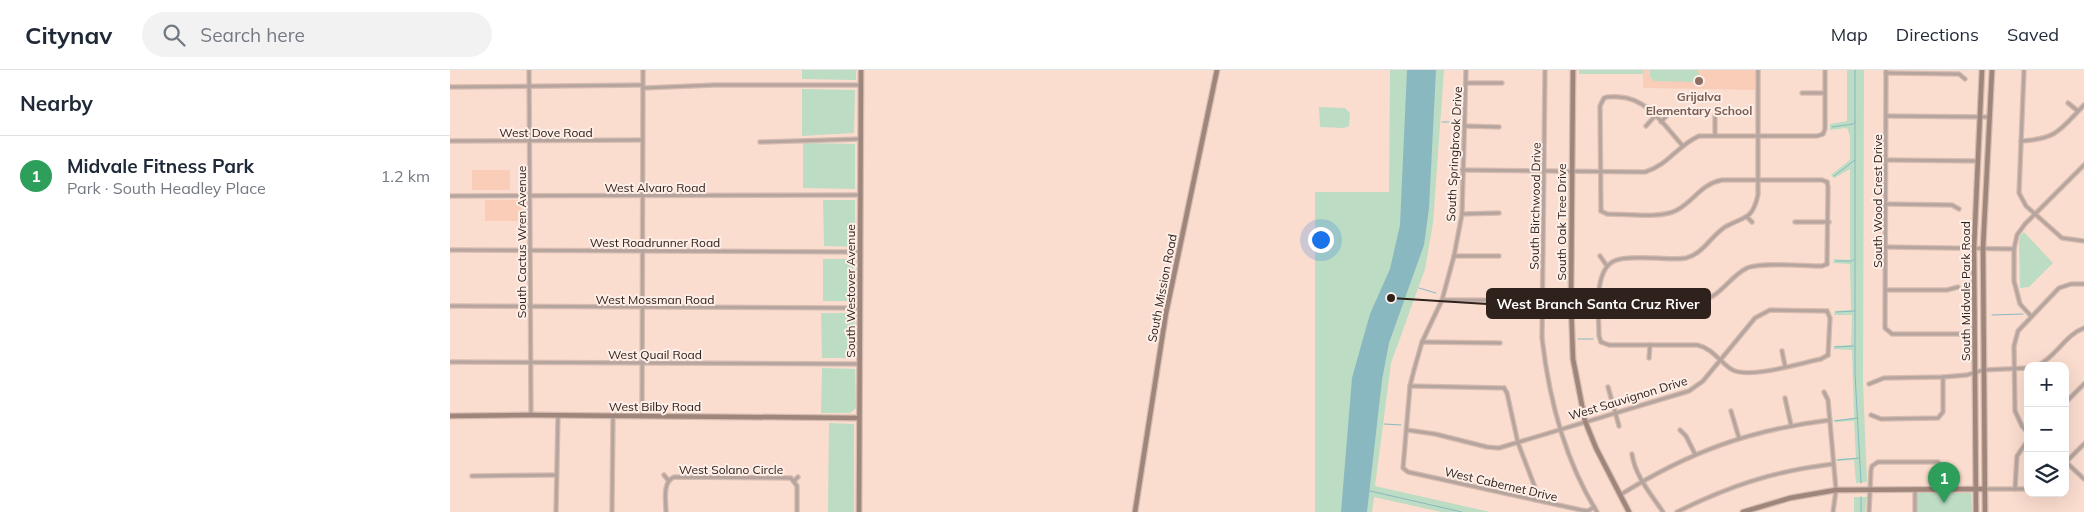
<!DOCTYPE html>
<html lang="en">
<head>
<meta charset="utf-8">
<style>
  body { margin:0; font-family:Mulish,sans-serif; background:#f2f2f3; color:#1f2937 }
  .controls { position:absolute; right:15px; bottom:15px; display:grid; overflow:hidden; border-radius:10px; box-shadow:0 5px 20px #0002 }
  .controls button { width:45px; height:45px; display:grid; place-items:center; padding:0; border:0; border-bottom:1px solid #e0e1e3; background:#fff; color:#1f2937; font:25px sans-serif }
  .you { position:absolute; left:870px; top:169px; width:18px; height:18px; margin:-12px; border:4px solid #fff; border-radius:50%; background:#1a73e8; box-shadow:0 0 0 8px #1a73e833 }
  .badge { display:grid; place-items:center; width:32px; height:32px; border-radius:50%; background:#d93025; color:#fff; font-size:16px; font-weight:700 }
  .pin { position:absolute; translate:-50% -41px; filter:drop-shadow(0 1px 2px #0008) }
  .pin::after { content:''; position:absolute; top:26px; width:18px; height:15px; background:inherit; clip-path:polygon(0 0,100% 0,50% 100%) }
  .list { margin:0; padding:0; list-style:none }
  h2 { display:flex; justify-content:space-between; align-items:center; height:65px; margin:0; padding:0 20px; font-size:21px }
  h2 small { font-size:16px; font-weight:400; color:#747a83 }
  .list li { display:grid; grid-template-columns:32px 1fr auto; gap:15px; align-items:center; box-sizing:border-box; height:80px; padding:0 20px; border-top:1px solid #e0e1e3 }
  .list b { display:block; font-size:19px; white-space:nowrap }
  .list p { margin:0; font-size:16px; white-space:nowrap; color:#747a83 }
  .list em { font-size:16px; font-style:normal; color:#747a83 }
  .icon { flex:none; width:28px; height:28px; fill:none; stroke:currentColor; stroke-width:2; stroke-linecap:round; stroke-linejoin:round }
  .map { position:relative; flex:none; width:1634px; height:442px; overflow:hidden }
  header { display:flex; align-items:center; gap:30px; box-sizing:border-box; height:70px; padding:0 25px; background:#fff; border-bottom:1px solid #e0e1e3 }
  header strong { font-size:24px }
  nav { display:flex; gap:28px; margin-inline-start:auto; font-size:18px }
  .search { width:350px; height:45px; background:#f2f2f3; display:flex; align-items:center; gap:12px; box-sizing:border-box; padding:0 18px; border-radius:28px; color:#747a83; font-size:19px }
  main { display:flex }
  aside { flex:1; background:#fff }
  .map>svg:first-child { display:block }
</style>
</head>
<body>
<header>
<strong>Citynav</strong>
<div class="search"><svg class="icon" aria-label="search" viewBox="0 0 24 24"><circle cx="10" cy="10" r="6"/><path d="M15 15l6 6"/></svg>Search here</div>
<nav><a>Map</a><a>Directions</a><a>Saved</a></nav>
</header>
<main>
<aside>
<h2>Nearby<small></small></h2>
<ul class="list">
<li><span class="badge" style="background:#2e9e5b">1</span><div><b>Midvale Fitness Park</b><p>Park · South Headley Place</p></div><em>1.2 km</em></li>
</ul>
</aside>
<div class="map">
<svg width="1634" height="442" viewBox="0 0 1634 442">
  <rect width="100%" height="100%" fill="#fbddcf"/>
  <g fill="#f9cdb8">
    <path d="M1193 0H1306L1305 20 1193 18Z"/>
    <rect x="22" y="100" width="38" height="20"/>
    <path d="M72 130V151H35V130Z"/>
  </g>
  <g fill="#bcdcc3">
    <path d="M352 0H406V10L352 9Z"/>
    <path d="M940 0H994L983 153 975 199 941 293 925 416 1040 442H991L924 427 922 442H865V122H939Z"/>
    <rect x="1129" y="0" width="64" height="4"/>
    <path d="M1200 0H1247L1249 4 1248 12 1204 11 1200 7Z"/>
    <path d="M1397 0H1414L1413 313 1417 412 1406 413 1404 390 1387 391 1388 389 1406 388 1404 351 1384 352V350L1404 348 1402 280 1384 279V276L1401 275 1402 245H1384L1385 241 1401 240 1400 194 1383 193 1384 189 1400 190V99L1384 108 1381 105 1400 90V66L1397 58 1380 60V54L1397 51Z"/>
    <path d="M352 19 405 20 404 63 352 66Z"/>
    <path d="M869 37 895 38 900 43 899 56 894 58 870 57Z"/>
    <path d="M353 73 405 74V119L353 118Z"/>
    <path d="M373 130H405V177L374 176Z"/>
    <path d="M1574 162 1603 193 1579 217 1570 218 1569 172 1570 166Z"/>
    <path d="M373 189H403L404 231H373Z"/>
    <path d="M371 243H400L405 247 404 288H372Z"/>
    <path d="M372 298 405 299 406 338 400 343H371Z"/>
    <path d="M379 353 404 354V442H378Z"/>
    <path d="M1467 423H1521L1522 442H1467Z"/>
    <path d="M1404 427H1417L1415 442H1404Z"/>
  </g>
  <path fill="#89b8c1" d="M957 0H986L979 138 974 175 939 273 932 310 917 442H891L902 308 920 244 940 199 950 155Z"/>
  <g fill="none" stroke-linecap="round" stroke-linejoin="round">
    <g stroke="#89b8c1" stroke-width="1">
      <path d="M1405 0V304L1411 413"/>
      <path d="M992 52H1010"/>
      <path d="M1382 57 1403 54 1405 52"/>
      <path d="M1384 106 1405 90"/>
      <path d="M1386 191H1402L1404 189"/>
      <path d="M969 218 986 223"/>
      <path d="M1386 242 1405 241"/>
      <path d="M1542 245 1573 244"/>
      <path d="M1128 269H1143"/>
      <path d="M1385 277 1404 276"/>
      <path d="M1385 351 1407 348"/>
      <path d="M934 354 951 355"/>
      <path d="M1387 390 1409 388"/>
      <path d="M920 421 1012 442"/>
      <path d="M1411 442V427"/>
    </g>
    <g stroke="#d6bbaf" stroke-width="5.5">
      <g id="street">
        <path d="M79 0 81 345"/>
        <path d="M1016 0 1012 144 1004 186 992 230 972 272 964 300 960 316 953 398 958 402 1131 440 1138 441 1144 437"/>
        <path d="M1095 0 1092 268C1099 329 1114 389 1147 442"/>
        <path d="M1436 0 1435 258 1442 264H1525"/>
        <path d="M1574 0 1569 123 1576 136 1612 168 1634 171"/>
        <path d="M1436 3 1509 4 1515 9"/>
        <path d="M1016 13H1052"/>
        <path d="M0 17 193 15"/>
        <path d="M193 18 265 15H411"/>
        <path d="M1352 23H1374"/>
        <path d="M1618 33 1628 41"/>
        <path d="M1436 46 1540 47"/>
        <path d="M1211 52 1220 42"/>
        <path d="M1015 56 1049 57"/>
        <path d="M1196 56 1205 46"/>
        <path d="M1373 64 1375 59V0"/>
        <path d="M1265 65V45"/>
        <path d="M0 71 192 70"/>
        <path d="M1571 71C1607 69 1610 60 1634 35"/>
        <path d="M310 72 411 69"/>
        <path d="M1437 90 1527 91"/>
        <path d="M1012 100 1195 102C1217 96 1228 75 1249 66H1367L1373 64"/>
        <path d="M1377 112 1378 117 1377 194"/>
        <path d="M0 126 410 125"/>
        <path d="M1436 134 1502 135 1509 139"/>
        <path d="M1151 141 1157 144C1176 144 1211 149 1227 140 1244 131 1251 114 1272 110H1372L1377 112"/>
        <path d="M1151 141 1150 36 1154 28C1159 26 1163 27 1169 27 1197 28 1215 56 1232 75"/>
        <path d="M1012 144 1049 143"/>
        <path d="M1297 147 1302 152"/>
        <path d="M1345 152H1379"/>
        <path d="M1436 177 1564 179"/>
        <path d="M0 180 410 182"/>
        <path d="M1004 186H1049"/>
        <path d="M1150 186 1157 196"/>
        <path d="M1436 220H1497L1508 217"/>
        <path d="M992 230 1250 231C1271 227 1279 207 1297 198 1312 192 1354 196 1372 196L1377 194"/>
        <path d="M0 236 410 238"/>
        <path d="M1377 241 1380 248 1378 285"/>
        <path d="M1581 246 1570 234 1564 211V179L1567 165 1575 154 1634 95"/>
        <path d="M972 272 1050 273"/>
        <path d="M1151 272 1149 266C1149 245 1143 201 1164 191 1174 186 1191 188 1202 188 1213 188 1226 190 1236 188 1253 184 1261 166 1275 157 1294 146 1302 151 1308 125V0"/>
        <path d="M1151 272 1159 275H1247C1262 278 1269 291 1281 299 1297 310 1351 293 1371 289L1378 285"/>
        <path d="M1332 281 1335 296"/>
        <path d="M1199 288 1200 275"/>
        <path d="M0 292 410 294"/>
        <path d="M1587 296C1606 287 1615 265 1634 258"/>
        <path d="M1419 314 1434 308 1493 307 1517 305 1533 300 1578 298"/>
        <path d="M960 316 1054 318"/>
        <path d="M1158 317 1169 356"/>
        <path d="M1054 318 1057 323 1068 373 1086 420 1085 430"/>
        <path d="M1374 322 1378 330 1386 420 1383 442"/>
        <path d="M1335 328 1341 355"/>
        <path d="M1615 333 1634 314"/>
        <path d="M1281 341 1289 368"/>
        <path d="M1421 345 1431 349 1488 348 1493 342V307"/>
        <path d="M192 346 193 0"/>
        <path d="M957 360 985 364 1037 377 1049 378 1239 321 1253 311 1305 248 1320 240 1377 241"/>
        <path d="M1230 360 1236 366 1245 384"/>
        <path d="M1578 363 1572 356 1565 341 1564 276 1568 261 1609 218 1621 214H1634"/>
        <path d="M1182 384C1185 406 1201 424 1213 442"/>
        <path d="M1616 392 1634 409"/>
        <path d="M1615 393 1634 374"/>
        <path d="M214 405 218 410"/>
        <path d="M22 406 106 405"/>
        <path d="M344 411 348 407"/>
        <path d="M1465 419V442"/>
        <path d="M1535 419H1578"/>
        <path d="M1565 419 1567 386 1578 370"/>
        <path d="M1170 425C1239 382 1299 360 1380 350"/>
        <path d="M106 442 108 345"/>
        <path d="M162 442 163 346"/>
        <path d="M216 442C216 431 212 412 224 407L341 408 347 416V442"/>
        <path d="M1227 442C1279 416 1324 401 1383 394"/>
        <path d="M1419 442 1421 400 1422 396 1428 392H1488L1493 400V419"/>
      </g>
    </g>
    <g stroke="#d6bbaf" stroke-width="7">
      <g id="secondary">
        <path d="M1123 0 1121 231 1123 289 1135 351 1146 378 1179 442"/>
        <path d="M0 346 81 345 409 348"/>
        <path d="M409 442 411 0"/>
        <path d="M685 442 716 243 767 0"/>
        <path d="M1293 442 1340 428 1386 420 1535 419"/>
        <path d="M1526 442 1524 178 1532 0"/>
        <path d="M1535 442 1533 178 1542 0"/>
      </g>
    </g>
    <use href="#street" stroke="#b5a59e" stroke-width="3"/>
    <use href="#secondary" stroke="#9e867c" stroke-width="4.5"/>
  </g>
  <circle fill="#8d6e63" stroke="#fdeee7" stroke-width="2" cx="1249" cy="11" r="5"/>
  <g text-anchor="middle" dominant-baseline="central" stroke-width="4" stroke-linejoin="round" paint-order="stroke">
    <g font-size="12" font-weight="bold" fill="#785e54" stroke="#fdeee7">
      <text x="1249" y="26">Grijalva<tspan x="1249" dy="14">Elementary School</tspan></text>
    </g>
    <g font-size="12" fill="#2f211b" stroke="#fdeee7">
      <text x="96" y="62">West Dove Road</text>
      <text transform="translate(1004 84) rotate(-87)">South Springbrook Drive</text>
      <text x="205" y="117">West Alvaro Road</text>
      <text transform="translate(1427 131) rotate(-90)">South Wood Crest Drive</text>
      <text transform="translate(1085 136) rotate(-89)">South Birchwood Drive</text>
      <text transform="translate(1111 152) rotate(-90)">South Oak Tree Drive</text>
      <text transform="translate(71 172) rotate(-90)">South Cactus Wren Avenue</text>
      <text x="205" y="172">West Roadrunner Road</text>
      <text transform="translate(712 218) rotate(-79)">South Mission Road</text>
      <text transform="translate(400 221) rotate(-90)">South Westover Avenue</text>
      <text transform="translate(1515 221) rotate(-90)">South Midvale Park Road</text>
      <text x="205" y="229">West Mossman Road</text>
      <text x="205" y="284">West Quail Road</text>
      <text transform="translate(1178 328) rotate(-17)">West Sauvignon Drive</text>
      <text x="205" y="336">West Bilby Road</text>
      <text x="281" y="399">West Solano Circle</text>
      <text transform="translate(1051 414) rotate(13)">West Cabernet Drive</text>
    </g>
  </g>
  <path fill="none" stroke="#2f211b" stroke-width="2" d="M941 228L1037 234"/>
  <circle fill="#2f211b" stroke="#fdeee7" stroke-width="2" cx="941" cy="228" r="5"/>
  <rect fill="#2f211b" stroke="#2f211b" stroke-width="2" x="1037" y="219" width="223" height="29" rx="5"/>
  <g font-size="14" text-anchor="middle" font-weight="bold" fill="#fff">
    <text x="1148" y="239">West Branch Santa Cruz River</text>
  </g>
</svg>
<div class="controls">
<button>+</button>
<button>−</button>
<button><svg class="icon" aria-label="layers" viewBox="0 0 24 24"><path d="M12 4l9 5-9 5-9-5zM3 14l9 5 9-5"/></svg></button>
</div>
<div class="you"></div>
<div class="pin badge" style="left:1494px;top:433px;background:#2e9e5b">1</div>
</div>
</main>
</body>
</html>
